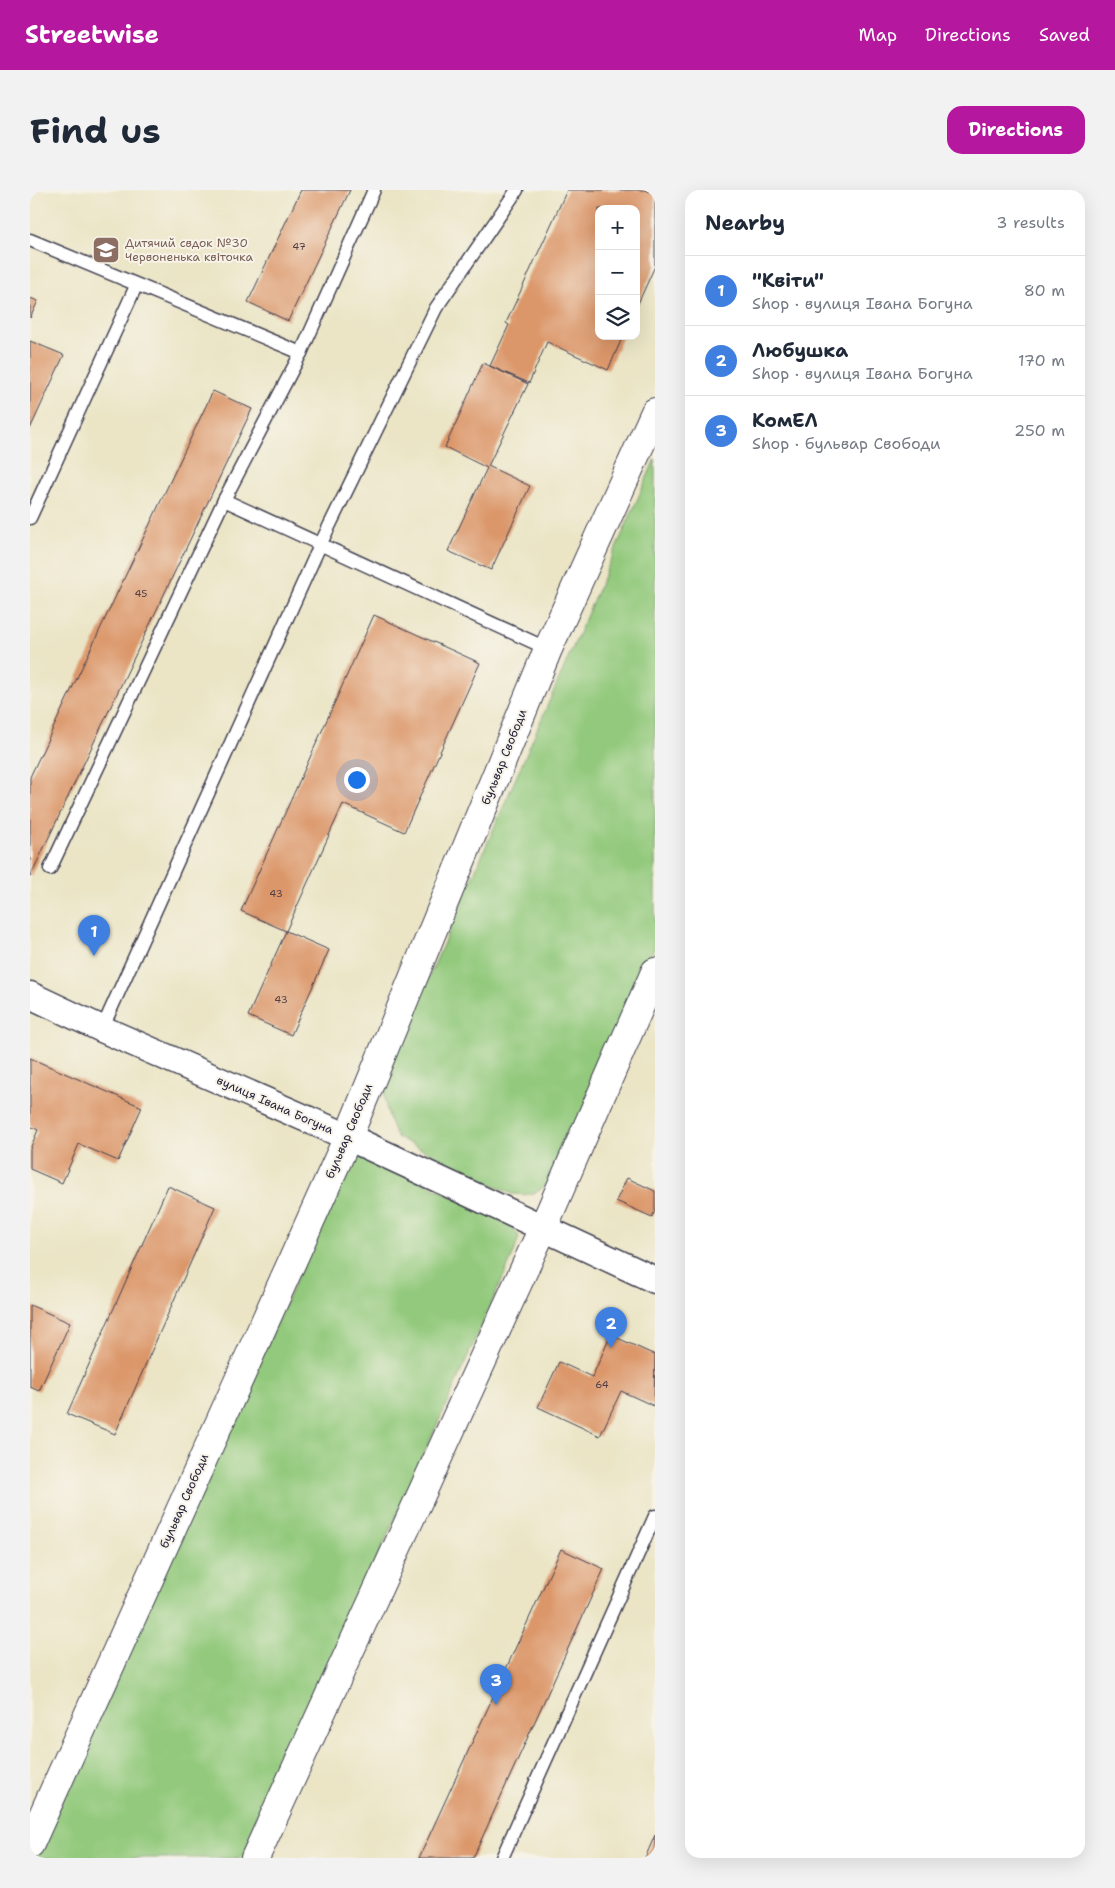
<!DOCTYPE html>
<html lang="en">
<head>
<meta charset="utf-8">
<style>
  body { margin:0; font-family:"Shantell Sans",sans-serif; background:#f2f2f3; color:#1f2937 }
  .controls { position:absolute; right:15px; top:15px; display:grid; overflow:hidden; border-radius:10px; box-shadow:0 5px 20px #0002 }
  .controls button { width:45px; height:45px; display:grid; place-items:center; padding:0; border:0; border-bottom:1px solid #e0e1e3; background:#fff; color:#1f2937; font:25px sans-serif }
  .you { position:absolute; left:326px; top:589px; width:18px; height:18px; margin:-12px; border:4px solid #fff; border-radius:50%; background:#1a73e8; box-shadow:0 0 0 8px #1a73e833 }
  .badge { display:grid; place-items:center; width:32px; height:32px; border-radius:50%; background:#b5179e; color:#fff; font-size:16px; font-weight:700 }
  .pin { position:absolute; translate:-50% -41px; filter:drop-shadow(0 1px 2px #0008) }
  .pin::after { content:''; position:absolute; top:26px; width:18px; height:15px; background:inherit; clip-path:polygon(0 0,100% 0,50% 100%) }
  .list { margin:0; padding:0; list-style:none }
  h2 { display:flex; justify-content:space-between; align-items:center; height:65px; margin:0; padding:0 20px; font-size:21px }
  h2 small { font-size:16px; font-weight:400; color:#747a83 }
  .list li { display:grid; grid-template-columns:32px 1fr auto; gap:15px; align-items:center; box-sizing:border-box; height:70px; padding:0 20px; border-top:1px solid #e0e1e3 }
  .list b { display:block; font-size:19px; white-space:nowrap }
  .list p { margin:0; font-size:16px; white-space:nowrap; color:#747a83 }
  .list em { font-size:16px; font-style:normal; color:#747a83 }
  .icon { flex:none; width:28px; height:28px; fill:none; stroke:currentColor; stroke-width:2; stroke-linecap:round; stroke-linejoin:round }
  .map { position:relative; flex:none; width:625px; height:1668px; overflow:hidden; border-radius:15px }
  header { display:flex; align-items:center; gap:30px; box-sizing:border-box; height:70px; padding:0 25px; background:#b5179e; color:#fff }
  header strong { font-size:24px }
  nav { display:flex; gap:28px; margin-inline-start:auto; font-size:18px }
  .intro { display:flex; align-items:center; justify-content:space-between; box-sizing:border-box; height:120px; padding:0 30px }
  h1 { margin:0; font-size:35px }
  .button { padding:12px 22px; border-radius:15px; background:#b5179e; color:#fff; font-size:18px; font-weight:700 }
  main { display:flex; gap:30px; padding:0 30px }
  aside { flex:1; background:#fff; border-radius:15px; box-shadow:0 5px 20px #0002 }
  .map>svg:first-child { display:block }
</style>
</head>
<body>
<header>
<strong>Streetwise</strong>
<nav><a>Map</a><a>Directions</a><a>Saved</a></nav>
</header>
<div class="intro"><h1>Find us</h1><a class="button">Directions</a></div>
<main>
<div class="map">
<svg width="625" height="1668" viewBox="0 0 625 1668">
  <rect width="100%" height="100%" fill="#f7f3e8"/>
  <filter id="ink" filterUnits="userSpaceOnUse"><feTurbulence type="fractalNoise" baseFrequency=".02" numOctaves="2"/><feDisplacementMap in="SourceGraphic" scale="10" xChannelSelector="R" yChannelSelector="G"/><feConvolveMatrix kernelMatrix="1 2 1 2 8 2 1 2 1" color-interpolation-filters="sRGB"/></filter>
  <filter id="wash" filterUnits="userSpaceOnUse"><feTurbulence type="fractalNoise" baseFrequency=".0096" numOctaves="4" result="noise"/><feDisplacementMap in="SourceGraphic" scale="20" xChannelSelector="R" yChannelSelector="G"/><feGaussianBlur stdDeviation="1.12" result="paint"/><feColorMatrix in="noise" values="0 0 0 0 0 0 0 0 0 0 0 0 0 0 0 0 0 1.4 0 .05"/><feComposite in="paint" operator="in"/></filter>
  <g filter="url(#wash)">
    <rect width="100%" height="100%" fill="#ebe5c6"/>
    <g fill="#92c97b" stroke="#5a765b">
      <path d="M625 269V756L523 987C507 1004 505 1006 482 1004L367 947C357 927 354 913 354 890Z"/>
      <path d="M338 965 477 1033 489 1046 484 1063 213 1668H6L320 970 328 967Z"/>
    </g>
    <g id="blocks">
      <g fill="#db9669">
        <path d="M271 0H320L258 131 218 112Z"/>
        <path d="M537 0H616L625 4V76L606 118V19H569V146H593L578 180 517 152 499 193 460 176 479 135 476 133Z"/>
        <path d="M0 108 8 111 0 128Z"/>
        <path d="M0 151 34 165 0 239Z"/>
        <path d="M453 173 498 194 458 276 500 296 461 380 418 361 457 278 415 257Z"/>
        <path d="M183 201 222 219 0 687V587Z"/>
        <path d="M344 425 450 473 374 642 313 614 256 741 211 721Z"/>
        <path d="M256 741 299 760 261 845 218 826Z"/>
        <path d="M0 868 112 917 88 971 49 954 32 993 0 979V959L8 940 0 936Z"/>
        <path d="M597 988 625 1001V1021L622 1027 586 1011Z"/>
        <path d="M138 996 185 1017 85 1244 37 1224Z"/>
        <path d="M0 1115 40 1133 9 1201 0 1197Z"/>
        <path d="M581 1145 625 1165 624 1216 591 1201 570 1246 508 1217 529 1172 562 1187Z"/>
        <path d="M531 1359 574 1379 443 1668H389Z"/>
        <path d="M625 1645V1668H615Z"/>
      </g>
    </g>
  </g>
  <g filter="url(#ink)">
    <use href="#blocks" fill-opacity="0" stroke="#403f50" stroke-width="1"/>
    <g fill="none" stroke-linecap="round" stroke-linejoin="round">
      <g stroke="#403f50" stroke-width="15">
        <g id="lane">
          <path d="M0 50 271 163 344 0"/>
          <path d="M271 163 194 310 518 459"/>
          <path d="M0 328 106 96"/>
          <path d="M20 679 194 310"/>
          <path d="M72 839 291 353 406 118 487 0"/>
          <path d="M472 1668 625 1326"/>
        </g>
      </g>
      <g stroke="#403f50" stroke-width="29">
        <path id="street" d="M0 805 72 839 318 947 625 1090"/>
      </g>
      <g stroke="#403f50" stroke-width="30">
        <g id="secondary">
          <path d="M0 1654 318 947 518 459 625 222"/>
          <path d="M225 1668 513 1038 625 782"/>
        </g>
      </g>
      <use href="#lane" stroke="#fff" stroke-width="12"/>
      <use href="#street" stroke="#fff" stroke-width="26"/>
      <use href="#secondary" stroke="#fff" stroke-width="28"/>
    </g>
  </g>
  <defs>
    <g id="school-square" transform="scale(1.4375)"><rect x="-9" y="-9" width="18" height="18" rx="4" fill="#8d6e63" stroke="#f7f3e8"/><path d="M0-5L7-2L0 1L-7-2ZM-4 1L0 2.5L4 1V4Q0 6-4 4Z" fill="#fff"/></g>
  </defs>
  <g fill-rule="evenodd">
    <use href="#school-square" x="76" y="60"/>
  </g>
  <g text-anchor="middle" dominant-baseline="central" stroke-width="4" stroke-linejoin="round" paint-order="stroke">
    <g font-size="10" fill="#503f46">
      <text x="269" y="56">47</text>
      <text x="111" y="403">45</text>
      <text x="246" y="703">43</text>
      <text x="251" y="809">43</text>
      <text x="572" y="1194">64</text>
    </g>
    <g font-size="12" fill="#785e54" stroke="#f7f3e8" text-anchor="start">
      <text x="95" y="53">Дитячий свдок №30<tspan x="95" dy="14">Червоненька квіточка</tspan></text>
    </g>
    <g font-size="12" fill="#22223b" stroke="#f7f3e8">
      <text transform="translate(474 567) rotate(-68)">бульвар Свободи</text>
      <text transform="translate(245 915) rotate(24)">вулиця Івана Богуна</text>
      <text transform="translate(319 941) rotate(-67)">бульвар Свободи</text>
      <text transform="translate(154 1311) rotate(-66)">бульвар Свободи</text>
    </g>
  </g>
</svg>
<div class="controls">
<button>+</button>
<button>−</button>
<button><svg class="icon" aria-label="layers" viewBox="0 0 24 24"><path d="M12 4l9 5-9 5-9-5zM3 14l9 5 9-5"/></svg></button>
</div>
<div class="you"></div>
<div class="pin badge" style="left:64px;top:766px;background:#3f7fe0">1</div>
<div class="pin badge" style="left:581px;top:1158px;background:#3f7fe0">2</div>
<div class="pin badge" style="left:466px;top:1515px;background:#3f7fe0">3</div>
</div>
<aside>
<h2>Nearby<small>3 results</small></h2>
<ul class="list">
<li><span class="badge" style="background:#3f7fe0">1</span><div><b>&quot;Квіти&quot;</b><p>Shop · вулиця Івана Богуна</p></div><em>80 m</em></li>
<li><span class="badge" style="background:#3f7fe0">2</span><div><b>Любушка</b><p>Shop · вулиця Івана Богуна</p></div><em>170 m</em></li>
<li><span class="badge" style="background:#3f7fe0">3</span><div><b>КомЕЛ</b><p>Shop · бульвар Свободи</p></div><em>250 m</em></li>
</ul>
</aside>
</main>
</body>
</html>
